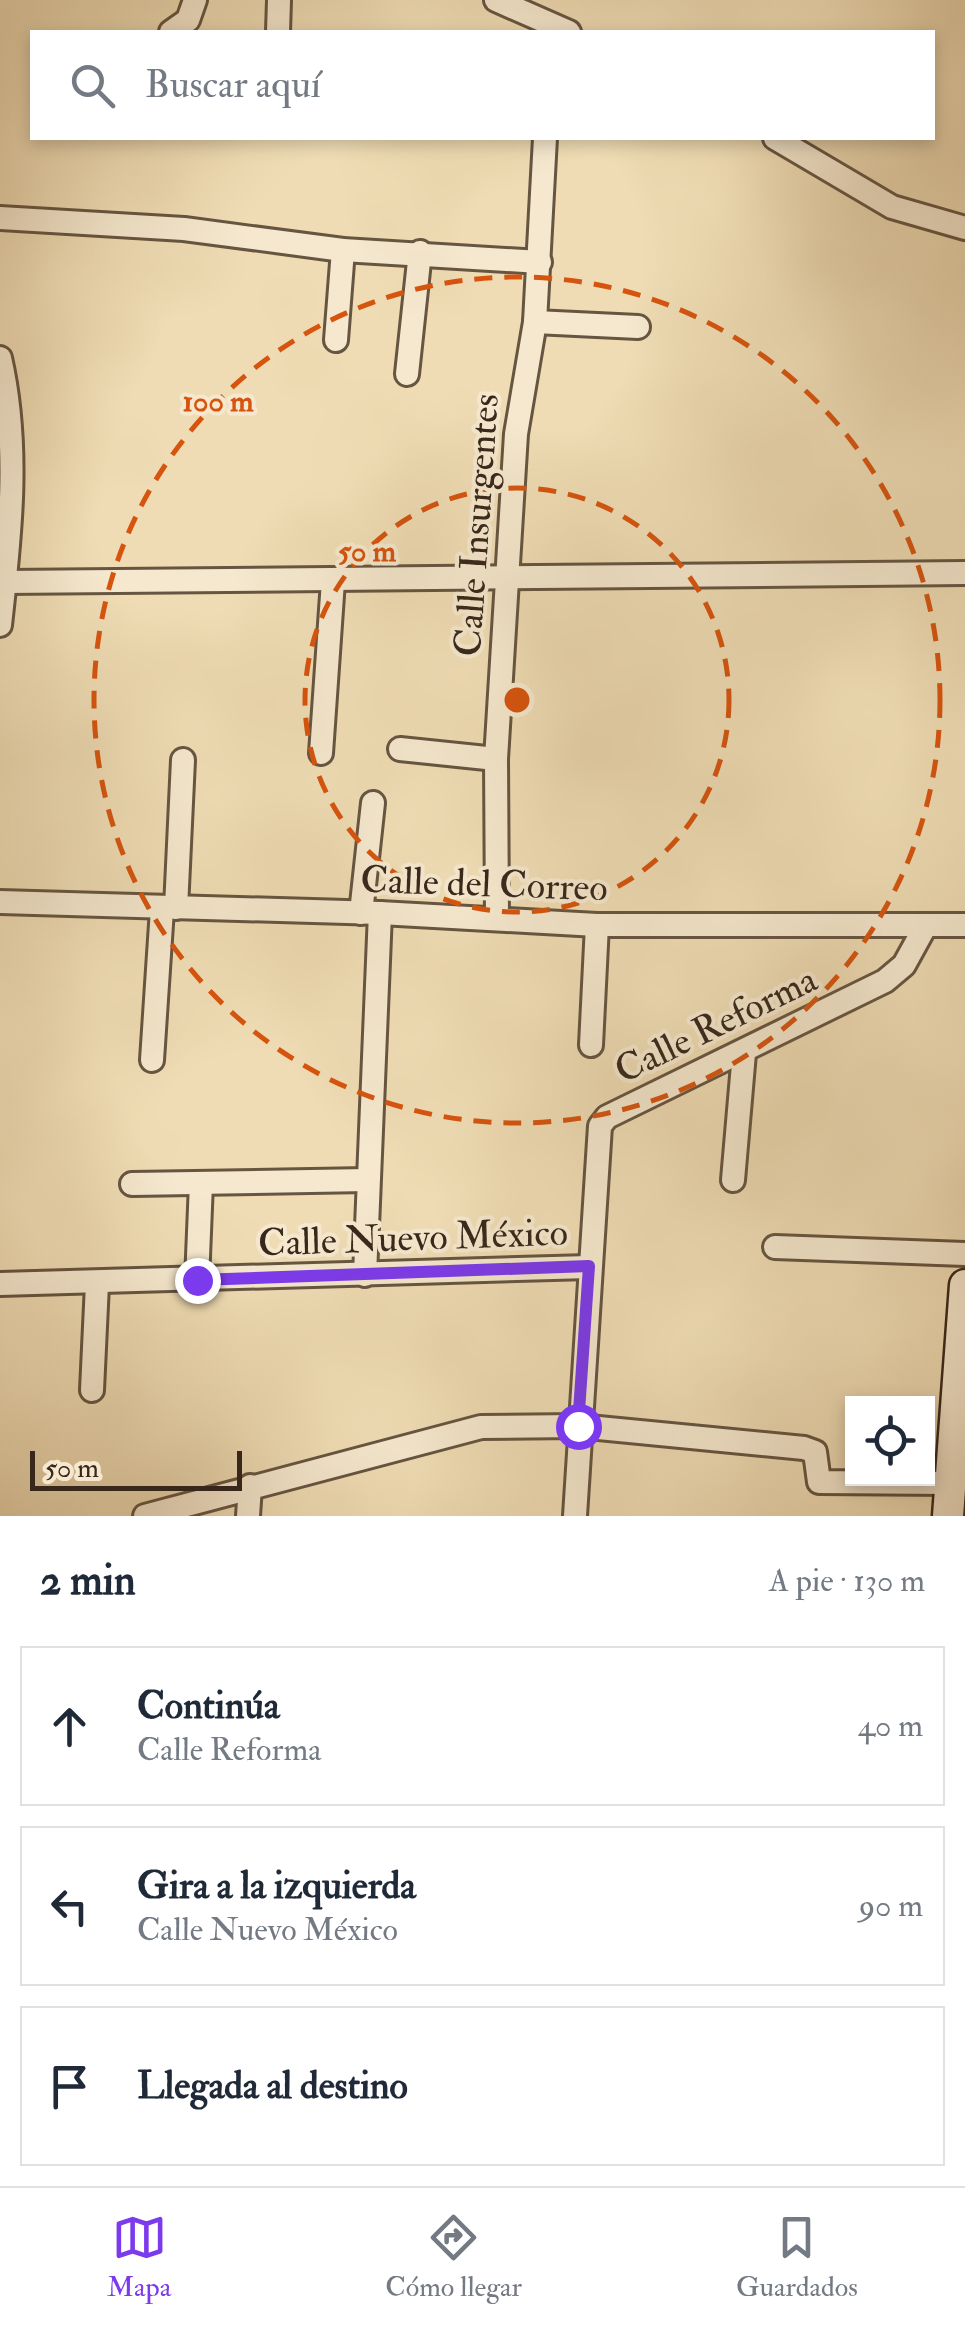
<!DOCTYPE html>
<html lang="es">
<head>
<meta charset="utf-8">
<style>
  body { margin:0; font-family:"IM FELL Double Pica",serif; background:#f2f2f3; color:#1f2937 }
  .controls { position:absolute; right:30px; bottom:30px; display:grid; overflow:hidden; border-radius:0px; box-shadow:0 5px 15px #0003 }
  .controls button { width:90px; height:90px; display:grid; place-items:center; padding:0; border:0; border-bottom:2px solid #e0e1e3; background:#fff; color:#1f2937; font:50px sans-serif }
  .scale { position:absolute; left:30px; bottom:25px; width:212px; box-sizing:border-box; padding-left:10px; border:5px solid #38281b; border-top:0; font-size:28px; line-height:35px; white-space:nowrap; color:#38281b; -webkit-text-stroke:8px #f5e8ce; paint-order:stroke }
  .stop { position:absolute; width:30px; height:30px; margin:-22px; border:8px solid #7c3aed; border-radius:50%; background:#fff }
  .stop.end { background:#7c3aed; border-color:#fff; box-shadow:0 2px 10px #0008 }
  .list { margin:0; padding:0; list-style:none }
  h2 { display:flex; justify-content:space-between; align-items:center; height:130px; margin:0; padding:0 40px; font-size:42px }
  h2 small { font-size:32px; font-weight:400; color:#747a83 }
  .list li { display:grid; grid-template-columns:65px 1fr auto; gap:30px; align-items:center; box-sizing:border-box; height:160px; margin:0 20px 20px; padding:0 20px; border:2px solid #e0e1e3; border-radius:0px }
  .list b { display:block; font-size:38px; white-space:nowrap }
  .list p { margin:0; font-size:32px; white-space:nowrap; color:#747a83 }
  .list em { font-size:32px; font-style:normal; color:#747a83 }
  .icon { flex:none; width:55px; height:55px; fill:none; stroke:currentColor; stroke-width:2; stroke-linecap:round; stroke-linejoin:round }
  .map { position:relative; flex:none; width:965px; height:1516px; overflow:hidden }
  .search { position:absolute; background:#fff; box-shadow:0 5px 15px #0003; left:30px; right:30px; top:30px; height:110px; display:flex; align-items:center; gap:25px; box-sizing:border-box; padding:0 35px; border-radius:0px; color:#747a83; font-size:38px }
  .sheet { height:670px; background:#fff }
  nav { display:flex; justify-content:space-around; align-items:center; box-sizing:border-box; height:140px; border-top:2px solid #e0e1e3; background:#fff; font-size:28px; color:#747a83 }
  nav a { display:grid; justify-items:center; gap:5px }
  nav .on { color:#7c3aed }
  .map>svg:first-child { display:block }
</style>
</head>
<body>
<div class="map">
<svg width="965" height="1516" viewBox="0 0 965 1516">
  <rect width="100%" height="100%" fill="#efdcb4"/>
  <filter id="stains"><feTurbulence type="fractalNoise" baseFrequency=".002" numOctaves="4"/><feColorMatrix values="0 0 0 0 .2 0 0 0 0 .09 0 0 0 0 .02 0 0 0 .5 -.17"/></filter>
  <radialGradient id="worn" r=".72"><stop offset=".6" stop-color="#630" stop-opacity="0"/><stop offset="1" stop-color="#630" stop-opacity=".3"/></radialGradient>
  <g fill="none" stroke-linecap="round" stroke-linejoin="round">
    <g stroke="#665541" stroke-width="28">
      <g id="street">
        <path d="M496 0 569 32"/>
        <path d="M171 32 188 20 195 0"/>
        <path d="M278 32 279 0"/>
        <path d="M775 138 892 207 965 228"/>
        <path d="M0 218 184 229 343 250 540 262"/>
        <path d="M535 322 638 327"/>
        <path d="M336 340 343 250"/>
        <path d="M0 358C20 446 10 536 0 625"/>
        <path d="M407 374 420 252"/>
        <path d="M5 582 965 573"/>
        <path d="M400 749 496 759"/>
        <path d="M321 753 333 581"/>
        <path d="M0 902 380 913 597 925H965"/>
        <path d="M176 908 183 760"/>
        <path d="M361 913 373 803"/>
        <path d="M497 919 496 759 516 434 535 322 545 138"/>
        <path d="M591 1045 597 925"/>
        <path d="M152 1060 162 909"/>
        <path d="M733 1180 744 1053"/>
        <path d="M132 1184 368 1180"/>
        <path d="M775 1247 965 1254"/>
        <path d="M365 1275 380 913"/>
        <path d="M197 1281 201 1183"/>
        <path d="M0 1284 589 1267"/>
        <path d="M92 1390 97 1284"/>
        <path d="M145 1516 481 1427 578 1426 804 1448 815 1452 819 1482 950 1483"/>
        <path d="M248 1516 250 1486"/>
        <path d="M575 1516 600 1126 607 1117 885 981 904 965 926 925"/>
      </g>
    </g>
    <g stroke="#38281b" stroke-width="35">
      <path id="secondary" d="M948 1516 965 1285"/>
    </g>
    <use href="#street" stroke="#f5e8ce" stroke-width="22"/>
    <use href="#secondary" stroke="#f5e8ce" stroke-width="30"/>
  </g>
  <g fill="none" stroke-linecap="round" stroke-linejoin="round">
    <path stroke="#7c3aed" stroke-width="12" d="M197 1280 589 1266 578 1426"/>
  </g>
  <g fill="none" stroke="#d6540e" stroke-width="5" stroke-dasharray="18 12">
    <circle cx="517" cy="700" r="212"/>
    <circle cx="517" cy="700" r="423"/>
  </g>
  <g text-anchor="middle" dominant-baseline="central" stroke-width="8" stroke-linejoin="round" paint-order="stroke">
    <g font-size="38" fill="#38281b" stroke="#f5e8ce">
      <text transform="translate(477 525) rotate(-86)">Calle Insurgentes</text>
      <text transform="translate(484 884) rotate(2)">Calle del Correo</text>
      <text transform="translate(716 1025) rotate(-26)">Calle Reforma</text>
      <text transform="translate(413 1238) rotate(-2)">Calle Nuevo México</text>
    </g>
  </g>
  <circle cx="517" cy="700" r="15" fill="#d6540e" stroke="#f5e8ce" stroke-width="5"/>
  <g font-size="30" text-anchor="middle" font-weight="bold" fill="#d6540e" stroke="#f5e8ce" stroke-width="8" stroke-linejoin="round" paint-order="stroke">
    <text x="218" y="411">100 m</text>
    <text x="367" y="561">50 m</text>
  </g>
  <rect width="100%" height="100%" filter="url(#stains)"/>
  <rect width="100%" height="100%" fill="url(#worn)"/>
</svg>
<div class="controls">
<button><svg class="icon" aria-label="locate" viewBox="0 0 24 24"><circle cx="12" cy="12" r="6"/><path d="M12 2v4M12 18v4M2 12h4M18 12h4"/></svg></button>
</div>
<div class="scale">50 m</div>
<div class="stop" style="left:578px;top:1426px"></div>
<div class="stop end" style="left:197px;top:1280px"></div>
<div class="search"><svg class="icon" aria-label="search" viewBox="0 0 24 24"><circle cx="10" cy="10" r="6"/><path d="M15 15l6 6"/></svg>Buscar aquí</div>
</div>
<section class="sheet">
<h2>2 min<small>A pie · 130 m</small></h2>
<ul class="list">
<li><svg class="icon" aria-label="ahead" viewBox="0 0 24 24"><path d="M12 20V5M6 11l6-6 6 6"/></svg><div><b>Continúa</b><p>Calle Reforma</p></div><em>40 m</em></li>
<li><svg class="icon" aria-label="left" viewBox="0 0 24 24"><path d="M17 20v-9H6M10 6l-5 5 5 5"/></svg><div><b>Gira a la izquierda</b><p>Calle Nuevo México</p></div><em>90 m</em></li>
<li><svg class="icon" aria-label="arrive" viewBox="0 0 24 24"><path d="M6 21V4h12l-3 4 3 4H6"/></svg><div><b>Llegada al destino</b></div></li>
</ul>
</section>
<nav>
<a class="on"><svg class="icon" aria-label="map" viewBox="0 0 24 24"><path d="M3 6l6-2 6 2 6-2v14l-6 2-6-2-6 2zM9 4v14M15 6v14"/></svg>Mapa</a>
<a><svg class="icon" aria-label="directions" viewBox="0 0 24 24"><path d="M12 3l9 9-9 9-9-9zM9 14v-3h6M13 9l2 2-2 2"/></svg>Cómo llegar</a>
<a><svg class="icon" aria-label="saved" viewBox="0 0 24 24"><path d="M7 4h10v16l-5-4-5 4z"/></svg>Guardados</a>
</nav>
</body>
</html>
